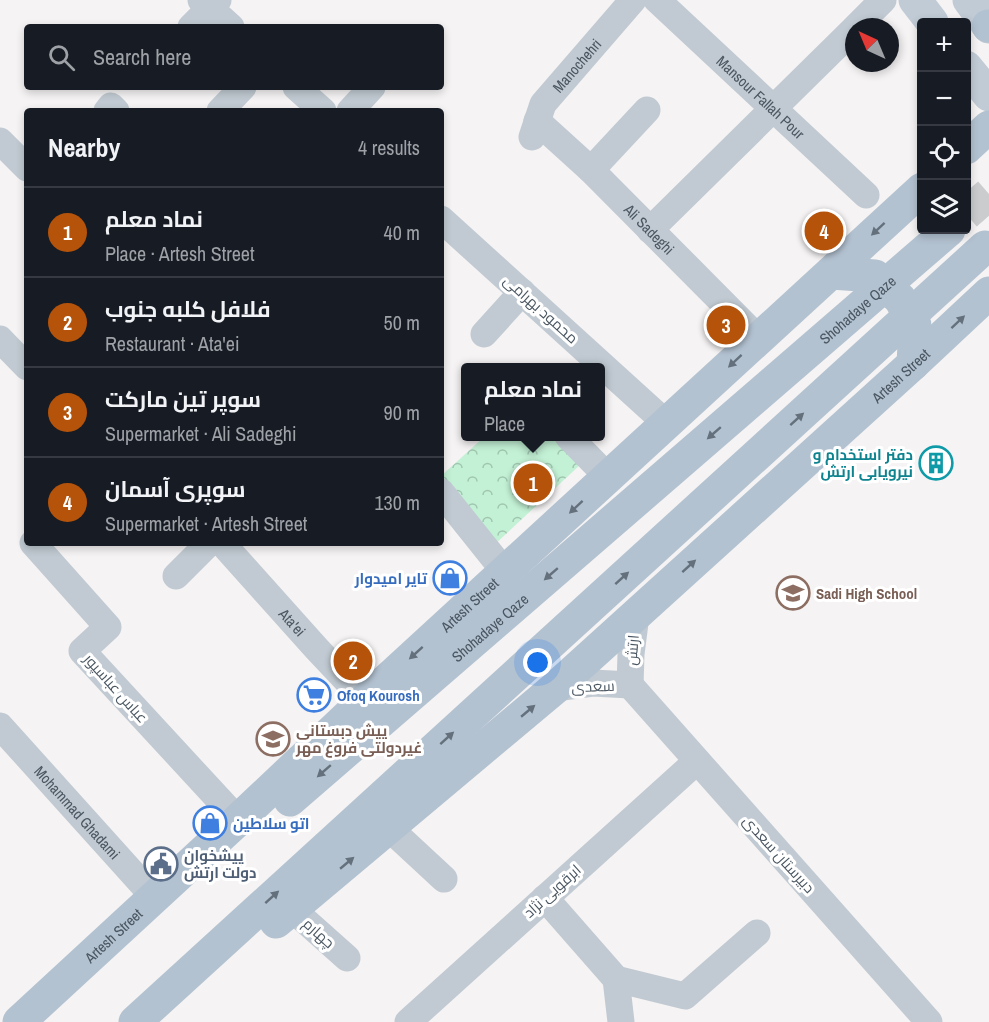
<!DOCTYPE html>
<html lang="en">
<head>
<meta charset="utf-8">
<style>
  body { margin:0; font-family:"Archivo Narrow",Cairo,sans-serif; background:#20242c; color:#f1f3f6 }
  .controls { position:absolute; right:18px; top:18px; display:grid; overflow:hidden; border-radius:6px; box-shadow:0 3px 9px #0003 }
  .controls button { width:54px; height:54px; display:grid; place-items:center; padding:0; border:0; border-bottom:2px solid #363941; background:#171b24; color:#f1f3f6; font:30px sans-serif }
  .compass { position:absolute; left:845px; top:18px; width:54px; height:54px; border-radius:50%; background:#171b24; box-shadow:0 3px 9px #0003; rotate:316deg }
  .you { position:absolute; left:538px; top:663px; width:21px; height:21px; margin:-15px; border:4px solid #fff; border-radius:50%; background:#1a73e8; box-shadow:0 0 0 9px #1a73e833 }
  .badge { display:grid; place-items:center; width:39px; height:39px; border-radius:50%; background:#b45309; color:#fff; font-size:20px; font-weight:700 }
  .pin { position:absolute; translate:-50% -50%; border:3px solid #fff; box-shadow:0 2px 6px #0006 }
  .popup { position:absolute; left:461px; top:363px; width:144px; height:78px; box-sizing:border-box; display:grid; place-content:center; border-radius:6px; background:#171b24; filter:drop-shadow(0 2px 4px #0005); font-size:20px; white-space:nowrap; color:#9ea1a6 }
  .popup b { font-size:22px; color:#f1f3f6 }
  .popup::after { content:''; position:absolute; left:50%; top:100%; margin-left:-12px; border:12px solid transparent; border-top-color:#171b24 }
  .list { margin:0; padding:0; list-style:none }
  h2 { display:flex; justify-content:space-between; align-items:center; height:78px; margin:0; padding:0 24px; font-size:26px }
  h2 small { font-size:20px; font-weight:400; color:#9ea1a6 }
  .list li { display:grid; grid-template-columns:39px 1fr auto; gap:18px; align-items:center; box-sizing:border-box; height:90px; padding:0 24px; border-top:2px solid #363941 }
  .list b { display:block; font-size:22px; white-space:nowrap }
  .list p { margin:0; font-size:20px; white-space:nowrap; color:#9ea1a6 }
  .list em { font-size:20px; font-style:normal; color:#9ea1a6 }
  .icon { flex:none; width:33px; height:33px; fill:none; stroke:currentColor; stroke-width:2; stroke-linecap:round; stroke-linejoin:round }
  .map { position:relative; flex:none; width:989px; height:1022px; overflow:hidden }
  .search { position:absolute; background:#171b24; box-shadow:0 3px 9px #0003; left:24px; top:24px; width:420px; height:66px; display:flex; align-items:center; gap:15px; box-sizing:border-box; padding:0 21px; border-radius:6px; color:#9ea1a6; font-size:22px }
  .panel { position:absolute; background:#171b24; box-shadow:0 3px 9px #0003; left:24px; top:108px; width:420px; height:438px; border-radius:6px }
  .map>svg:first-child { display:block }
</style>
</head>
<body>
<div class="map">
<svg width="989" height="1022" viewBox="0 0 989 1022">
  <defs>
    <pattern id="forest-crowns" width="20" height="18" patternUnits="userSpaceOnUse" patternTransform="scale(1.5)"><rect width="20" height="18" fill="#c3f1d5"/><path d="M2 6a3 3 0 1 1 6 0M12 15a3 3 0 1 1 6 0" fill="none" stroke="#a0c6b0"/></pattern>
  </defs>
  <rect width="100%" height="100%" fill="#f5f3f3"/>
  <path fill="url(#forest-crowns)" d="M484 437H555L581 464 493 546 441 483V476Z"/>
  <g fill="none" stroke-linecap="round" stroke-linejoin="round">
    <path stroke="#caccce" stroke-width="33" stroke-dasharray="33 16" stroke-linecap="butt" d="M966 214 989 194"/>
    <g stroke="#c1cad2" stroke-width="27">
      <path d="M201 0 231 27"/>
      <path id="s1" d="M657 0 866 195"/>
      <path d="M191 27 218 0"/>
      <path d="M856 27 883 0"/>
      <path d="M296 87 323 111"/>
      <path d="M107 111 111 106 116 111"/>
      <path d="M220 111 243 87"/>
      <path d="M350 111 372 87"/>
      <path id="s2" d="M537 121 591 170 759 339"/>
      <path id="s3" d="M532 137 543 104 633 0"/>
      <path d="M0 141 27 168"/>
      <path d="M591 170 647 110"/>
      <path d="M441 219 667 424"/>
      <path d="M650 230 854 29"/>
      <path d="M484 334 522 292"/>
      <path d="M0 339 27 367"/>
      <path d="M568 436 608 477"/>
      <path d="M441 492 505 572"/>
      <path d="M33 543 108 627 82 651 238 820"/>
      <path id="s4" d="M222 543 316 648 365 700"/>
      <path d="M176 576 209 543"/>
      <path d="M630 685 929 1022"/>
      <path d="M630 685 631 654 636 615"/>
      <path d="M555 688 593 683 630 685"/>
      <path id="s5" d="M0 726 154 897"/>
      <path d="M389 828 444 879"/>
      <path d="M545 898 616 979"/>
      <path d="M292 909 347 958"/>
      <path d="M408 1022 697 761"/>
      <path d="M621 1022 616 979 685 996 757 933"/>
    </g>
    <g stroke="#c1cbd6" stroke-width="33">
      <path d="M915 0 932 22"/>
      <path d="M969 0 989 27"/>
      <path d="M966 67 989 95"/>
    </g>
    <g stroke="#b3c2d1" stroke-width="33">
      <path d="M988 26H989"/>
      <path d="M966 148 989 127"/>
      <path id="s6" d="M290 800 949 230"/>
      <path id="s7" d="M276 922 555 688 913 364 989 293"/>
      <path id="s8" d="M19 1022 238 820 365 700 922 189"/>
      <path d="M135 1022 985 247"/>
    </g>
    <path stroke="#b3c2d1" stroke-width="33" d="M831 273 875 276 900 299 915 325 913 364"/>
  </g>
  <defs><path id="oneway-solid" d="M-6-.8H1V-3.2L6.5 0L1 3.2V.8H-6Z" transform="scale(1.5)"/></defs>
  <g fill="#64717d">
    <use href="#oneway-solid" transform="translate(878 229) rotate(137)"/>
    <use href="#oneway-solid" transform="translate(958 322) rotate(-43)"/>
    <use href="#oneway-solid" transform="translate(735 361) rotate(137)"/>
    <use href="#oneway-solid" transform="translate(797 419) rotate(-42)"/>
    <use href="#oneway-solid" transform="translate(714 433) rotate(139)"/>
    <use href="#oneway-solid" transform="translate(576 507) rotate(137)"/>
    <use href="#oneway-solid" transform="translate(689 566) rotate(-42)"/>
    <use href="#oneway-solid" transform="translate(551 574) rotate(139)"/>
    <use href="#oneway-solid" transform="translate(622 578) rotate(-42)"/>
    <use href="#oneway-solid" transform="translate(416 653) rotate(138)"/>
    <use href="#oneway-solid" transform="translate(528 711) rotate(-40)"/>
    <use href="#oneway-solid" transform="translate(447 738) rotate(-42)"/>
    <use href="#oneway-solid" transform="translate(324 771) rotate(139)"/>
    <use href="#oneway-solid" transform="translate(347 863) rotate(-40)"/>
    <use href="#oneway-solid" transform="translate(272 897) rotate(-42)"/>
  </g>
  <defs>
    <g id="building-ring" transform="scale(1.725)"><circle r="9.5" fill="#fff" stroke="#0f9aa8" stroke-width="1.5"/><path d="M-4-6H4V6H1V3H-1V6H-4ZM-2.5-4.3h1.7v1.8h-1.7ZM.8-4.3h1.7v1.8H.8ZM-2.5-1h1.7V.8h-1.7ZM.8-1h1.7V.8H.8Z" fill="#0f9aa8"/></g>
    <g id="shop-ring" transform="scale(1.725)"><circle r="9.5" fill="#fff" stroke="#3f7fe0" stroke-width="1.5"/><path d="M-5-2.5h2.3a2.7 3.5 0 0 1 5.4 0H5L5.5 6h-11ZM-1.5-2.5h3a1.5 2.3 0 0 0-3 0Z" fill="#3f7fe0"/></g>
    <g id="school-ring" transform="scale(1.725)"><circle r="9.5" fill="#fff" stroke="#8d6e63" stroke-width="1.5"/><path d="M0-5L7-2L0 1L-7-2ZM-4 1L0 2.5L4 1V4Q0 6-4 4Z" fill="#8d6e63"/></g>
    <g id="supermarket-ring" transform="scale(1.725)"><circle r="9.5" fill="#fff" stroke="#3f7fe0" stroke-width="1.5"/><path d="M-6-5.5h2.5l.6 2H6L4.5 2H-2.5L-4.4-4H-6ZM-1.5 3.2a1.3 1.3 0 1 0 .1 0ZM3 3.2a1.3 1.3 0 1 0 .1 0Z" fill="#3f7fe0"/></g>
    <g id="civic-ring" transform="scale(1.725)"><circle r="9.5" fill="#fff" stroke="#5c6f8a" stroke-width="1.5"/><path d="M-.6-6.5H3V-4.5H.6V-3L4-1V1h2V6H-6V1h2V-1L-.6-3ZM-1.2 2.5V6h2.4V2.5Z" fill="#5c6f8a"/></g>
  </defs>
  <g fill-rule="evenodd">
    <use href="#building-ring" x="936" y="463"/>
    <use href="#shop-ring" x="450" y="578"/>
    <use href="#school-ring" x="793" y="593"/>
    <use href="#supermarket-ring" x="314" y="695"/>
    <use href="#school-ring" x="273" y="739"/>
    <use href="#shop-ring" x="210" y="823"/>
    <use href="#civic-ring" x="161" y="864"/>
  </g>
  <g text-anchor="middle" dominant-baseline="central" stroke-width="6" stroke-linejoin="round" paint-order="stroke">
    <g font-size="15" fill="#4a5661" stroke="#fff">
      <text stroke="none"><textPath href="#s3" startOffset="86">Manochehri</textPath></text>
      <text stroke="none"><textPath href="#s1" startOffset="142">Mansour Fallah Pour</textPath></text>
      <text stroke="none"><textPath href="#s2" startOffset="156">Ali Sadeghi</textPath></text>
      <text transform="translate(541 309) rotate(42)">محمود بهرامی</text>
      <text stroke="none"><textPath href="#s6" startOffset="750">Shohadaye Qaze</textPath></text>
      <text stroke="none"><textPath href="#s7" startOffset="830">Artesh Street</textPath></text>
      <text stroke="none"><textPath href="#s8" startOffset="614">Artesh Street</textPath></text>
      <text stroke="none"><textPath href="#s4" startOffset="106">Ata'ei</textPath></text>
      <text stroke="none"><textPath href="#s6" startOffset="264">Shohadaye Qaze</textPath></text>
      <text transform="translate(632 650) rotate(-85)">ارتش</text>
      <text transform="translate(593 686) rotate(-2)">سعدی</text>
      <text transform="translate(116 688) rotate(48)">عباس عباسپور</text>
      <text stroke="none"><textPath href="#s5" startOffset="116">Mohammad Ghadami</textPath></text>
      <text transform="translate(779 854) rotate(48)">دبیرستان سعدی</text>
      <text transform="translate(552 891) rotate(-42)">ابرقویی نژاد</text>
      <text transform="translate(319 933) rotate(42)">چهارم</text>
      <text stroke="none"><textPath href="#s8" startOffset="128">Artesh Street</textPath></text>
    </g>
    <g font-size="15" font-weight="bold" fill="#0d838f" stroke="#fff" text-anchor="end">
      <text x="913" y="454">دفتر استخدام و<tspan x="913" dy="17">نیرویابی ارتش</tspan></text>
    </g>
    <g font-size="15" font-weight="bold" fill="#366cbe" stroke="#fff" text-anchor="start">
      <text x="427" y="578" text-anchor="end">تایر امیدوار</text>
      <text x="337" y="695">Ofoq Kourosh</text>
      <text x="233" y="823">اتو سلاطین</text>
    </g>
    <g font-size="15" font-weight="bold" fill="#785e54" stroke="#fff" text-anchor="start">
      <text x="816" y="593">Sadi High School</text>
      <text x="296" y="730">پیش دبستانی<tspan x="296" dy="17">غیردولتی فروغ مهر</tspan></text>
    </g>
    <g font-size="15" font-weight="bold" fill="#4e5e75" stroke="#fff" text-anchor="start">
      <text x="184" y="855">پیشخوان<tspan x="184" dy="17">دولت ارتش</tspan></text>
    </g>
  </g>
</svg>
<div class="controls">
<button>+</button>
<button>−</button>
<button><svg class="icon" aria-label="locate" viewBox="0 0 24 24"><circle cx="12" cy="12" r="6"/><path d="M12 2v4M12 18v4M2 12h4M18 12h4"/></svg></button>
<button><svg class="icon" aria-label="layers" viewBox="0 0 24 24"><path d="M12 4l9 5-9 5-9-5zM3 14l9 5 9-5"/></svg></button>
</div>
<svg class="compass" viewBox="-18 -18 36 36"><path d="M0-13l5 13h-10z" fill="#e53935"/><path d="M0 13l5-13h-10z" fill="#9ea1a6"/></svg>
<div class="you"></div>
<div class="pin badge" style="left:533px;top:483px">1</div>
<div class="popup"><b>نماد معلم</b>Place</div>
<div class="pin badge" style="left:353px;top:661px">2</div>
<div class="pin badge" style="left:726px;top:325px">3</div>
<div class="pin badge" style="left:824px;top:231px">4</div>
<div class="search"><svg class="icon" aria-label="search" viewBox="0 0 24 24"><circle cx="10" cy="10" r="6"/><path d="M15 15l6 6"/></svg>Search here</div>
<section class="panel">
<h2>Nearby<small>4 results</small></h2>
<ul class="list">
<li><span class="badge">1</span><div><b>نماد معلم</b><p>Place · Artesh Street</p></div><em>40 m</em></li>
<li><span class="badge">2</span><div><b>فلافل کلبه جنوب</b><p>Restaurant · Ata'ei</p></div><em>50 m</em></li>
<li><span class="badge">3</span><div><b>سوپر تین مارکت</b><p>Supermarket · Ali Sadeghi</p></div><em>90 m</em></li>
<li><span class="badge">4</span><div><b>سوپری آسمان</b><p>Supermarket · Artesh Street</p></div><em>130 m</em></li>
</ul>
</section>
</div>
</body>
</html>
